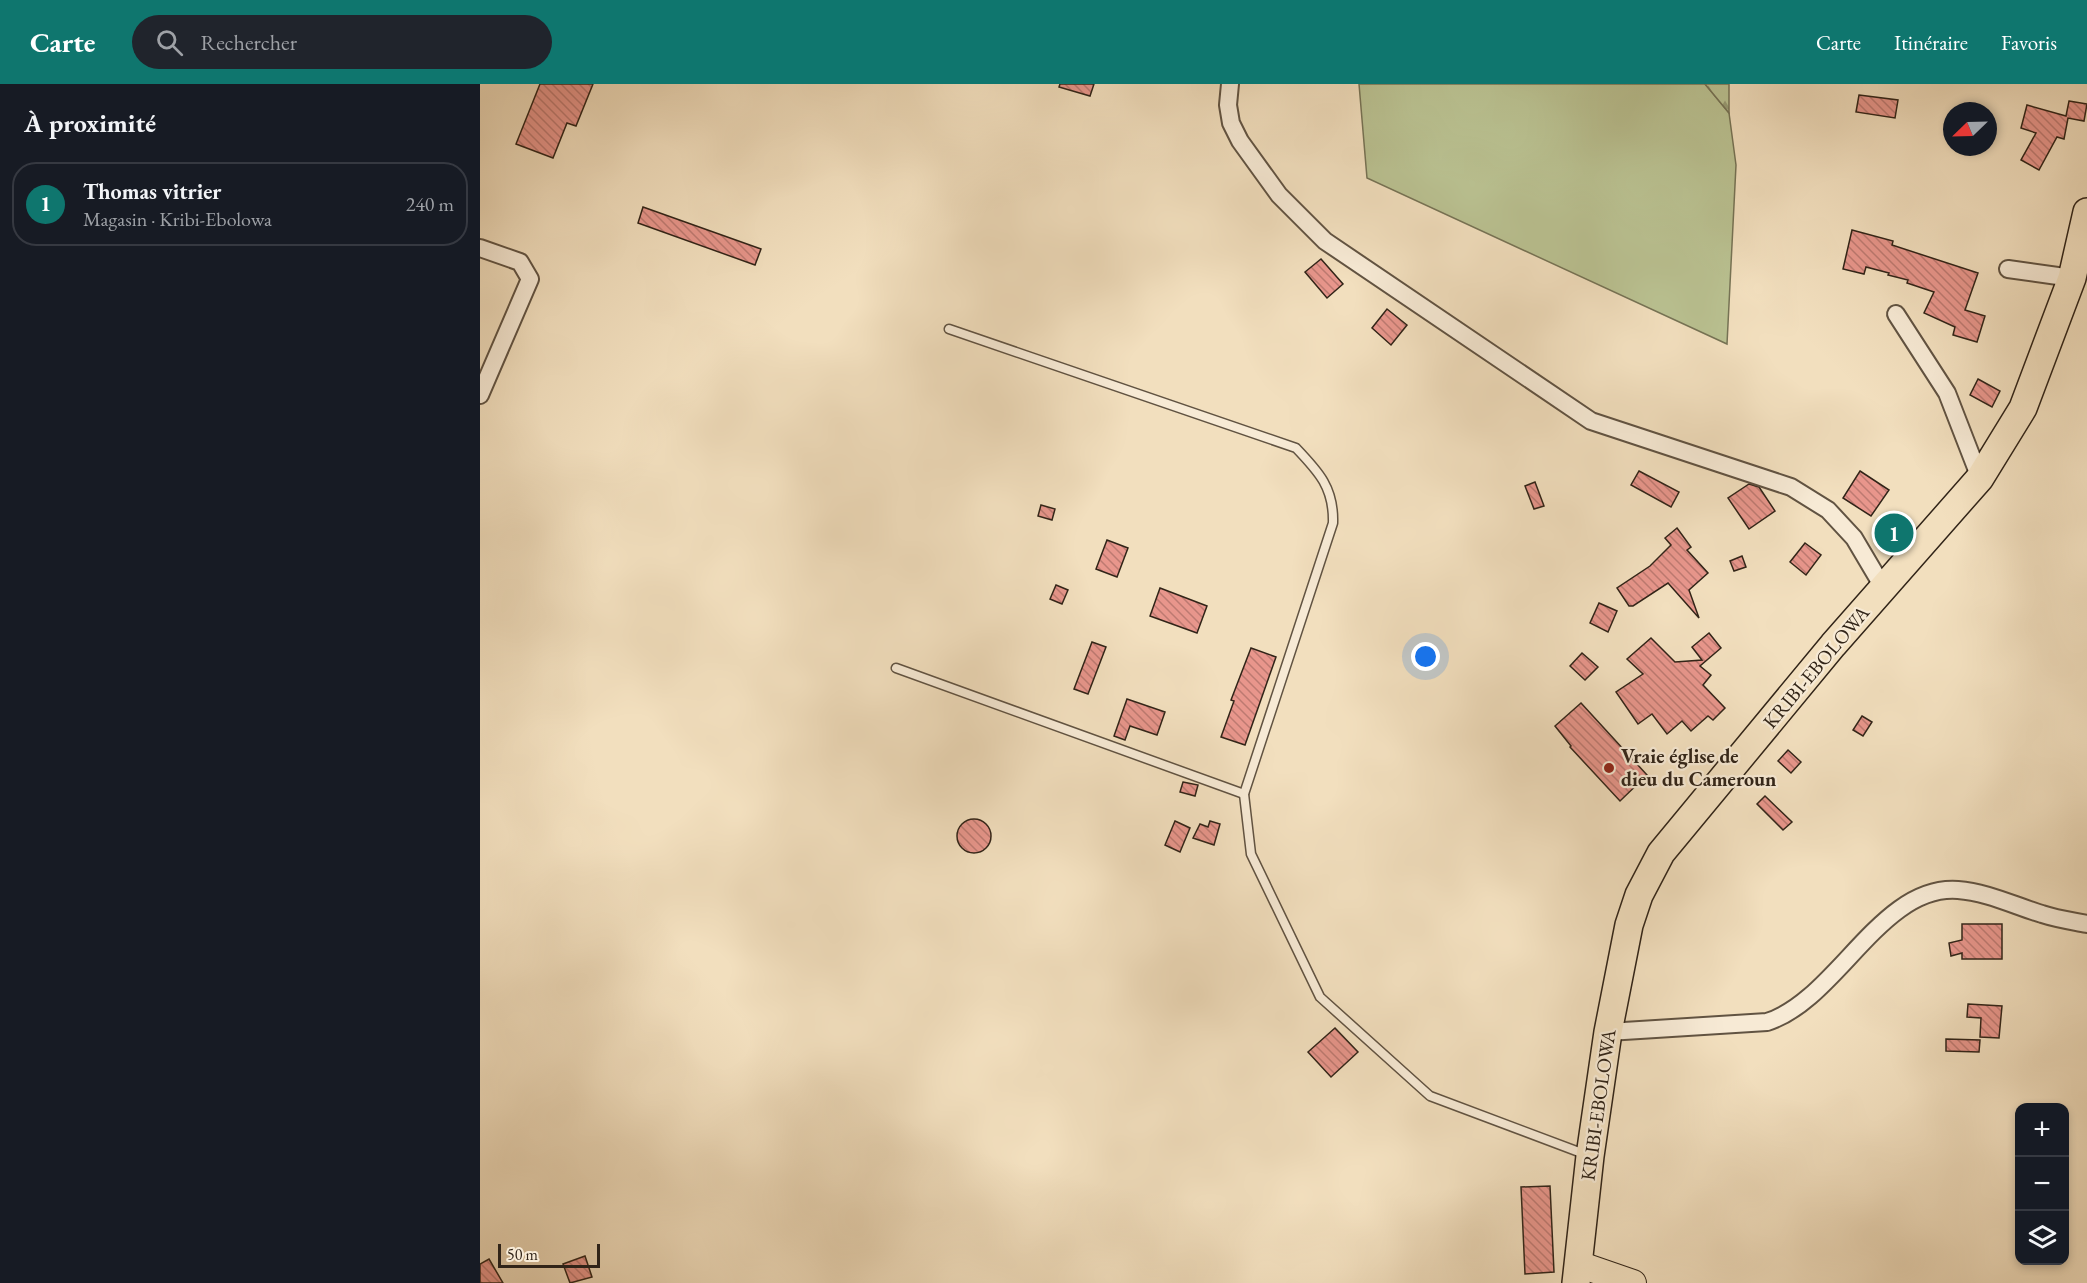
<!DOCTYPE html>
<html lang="fr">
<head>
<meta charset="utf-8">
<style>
  body { margin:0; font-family:"EB Garamond",serif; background:#20242c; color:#f1f3f6 }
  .controls { position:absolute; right:18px; bottom:18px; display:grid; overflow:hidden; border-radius:12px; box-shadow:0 3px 9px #0003 }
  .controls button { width:54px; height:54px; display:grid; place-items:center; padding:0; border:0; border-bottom:2px solid #363941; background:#171b24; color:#f1f3f6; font:30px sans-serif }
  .compass { position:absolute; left:1463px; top:18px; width:54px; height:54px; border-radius:50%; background:#171b24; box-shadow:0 3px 9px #0003; rotate:247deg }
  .scale { position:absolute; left:18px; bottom:15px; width:102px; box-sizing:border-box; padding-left:6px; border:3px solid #312418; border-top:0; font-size:16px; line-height:21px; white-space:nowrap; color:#312418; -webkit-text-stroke:4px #f7ead5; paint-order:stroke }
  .you { position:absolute; left:946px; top:573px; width:21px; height:21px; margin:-15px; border:4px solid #fff; border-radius:50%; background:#1a73e8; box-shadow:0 0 0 9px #1a73e833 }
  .badge { display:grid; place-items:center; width:39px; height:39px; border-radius:50%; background:#0f766e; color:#fff; font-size:20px; font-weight:700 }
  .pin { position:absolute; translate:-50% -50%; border:3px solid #fff; box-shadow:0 2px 6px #0006 }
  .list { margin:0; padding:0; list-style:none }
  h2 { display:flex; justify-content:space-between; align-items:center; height:78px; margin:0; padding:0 24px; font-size:26px }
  h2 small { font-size:20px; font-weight:400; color:#9ea1a6 }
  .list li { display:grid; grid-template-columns:39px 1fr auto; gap:18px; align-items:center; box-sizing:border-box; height:84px; margin:0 12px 12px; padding:0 12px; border:2px solid #363941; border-radius:24px }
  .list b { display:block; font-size:22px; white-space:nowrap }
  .list p { margin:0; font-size:20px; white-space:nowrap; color:#9ea1a6 }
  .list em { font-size:20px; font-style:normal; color:#9ea1a6 }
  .icon { flex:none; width:33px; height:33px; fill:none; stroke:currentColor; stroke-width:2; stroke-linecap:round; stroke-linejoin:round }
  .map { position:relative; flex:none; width:1607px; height:1199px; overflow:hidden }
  header { display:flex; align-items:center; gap:36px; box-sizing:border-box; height:84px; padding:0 30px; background:#0f766e; color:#fff }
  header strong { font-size:28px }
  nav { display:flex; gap:33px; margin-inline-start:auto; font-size:21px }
  .search { width:420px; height:54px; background:#20242c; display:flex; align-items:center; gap:15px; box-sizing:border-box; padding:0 21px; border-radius:33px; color:#9ea1a6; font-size:22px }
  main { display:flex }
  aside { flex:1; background:#171b24 }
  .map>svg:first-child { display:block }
</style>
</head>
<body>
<header>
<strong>Carte</strong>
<div class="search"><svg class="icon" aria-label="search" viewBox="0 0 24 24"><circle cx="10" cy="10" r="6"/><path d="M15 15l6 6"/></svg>Rechercher</div>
<nav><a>Carte</a><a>Itinéraire</a><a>Favoris</a></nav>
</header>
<main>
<aside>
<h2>À proximité<small></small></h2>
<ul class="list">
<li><span class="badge">1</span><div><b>Thomas vitrier</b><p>Magasin · Kribi-Ebolowa</p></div><em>240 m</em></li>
</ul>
</aside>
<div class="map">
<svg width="1607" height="1199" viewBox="0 0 1607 1199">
  <defs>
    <pattern id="forest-firs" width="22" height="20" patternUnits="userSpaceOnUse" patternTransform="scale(1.5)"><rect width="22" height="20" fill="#bac292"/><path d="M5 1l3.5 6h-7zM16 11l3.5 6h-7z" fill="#989d76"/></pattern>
    <pattern id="building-back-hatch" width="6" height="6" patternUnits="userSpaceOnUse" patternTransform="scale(1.5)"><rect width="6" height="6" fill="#e8968c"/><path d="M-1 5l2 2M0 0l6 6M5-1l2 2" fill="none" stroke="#bd7a71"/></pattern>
  </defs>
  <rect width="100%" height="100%" fill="#f2dfbe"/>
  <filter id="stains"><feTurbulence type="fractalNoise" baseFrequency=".00333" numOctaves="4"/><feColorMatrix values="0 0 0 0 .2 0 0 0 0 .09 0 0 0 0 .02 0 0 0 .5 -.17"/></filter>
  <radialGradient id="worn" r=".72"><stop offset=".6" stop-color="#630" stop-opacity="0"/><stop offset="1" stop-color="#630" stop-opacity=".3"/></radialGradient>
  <path fill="#bac292" stroke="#767355" stroke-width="1.5" d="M879 0H1225L1249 29 1256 81 1247 260 887 94Z"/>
  <path fill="url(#forest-firs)" stroke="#767355" stroke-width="1.5" d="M1225 0H1249V29Z"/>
  <g fill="url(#building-back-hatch)" stroke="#312418" stroke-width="1.5">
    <path d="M60 0H113L96 42 87 39 73 74 36 60Z"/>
    <path d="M580 0H614L610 12 579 3Z"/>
    <path d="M1379 11 1418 16 1415 34 1376 28Z"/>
    <path d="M1589 17 1607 20 1604 37 1588 34 1584 55 1577 53 1559 86 1541 76 1556 49 1541 44 1547 21 1586 32Z"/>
    <path d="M163 123 281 165 275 181 158 139Z"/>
    <path d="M1372 146 1413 157 1412 161 1498 189 1485 226 1505 232 1497 258 1473 251 1475 243 1444 229 1454 208 1427 199 1428 196 1408 191 1409 189 1386 183 1384 190 1363 185Z"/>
    <path d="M841 175 863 200 847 214 825 188Z"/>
    <path d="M907 225 927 241 911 261 892 244Z"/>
    <path d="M1498 295 1520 307 1512 323 1490 311Z"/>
    <path d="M1159 387 1199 408 1191 423 1151 401Z"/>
    <path d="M1380 387 1409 406 1391 432 1363 414Z"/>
    <path d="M1055 398 1064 422 1054 425 1045 402Z"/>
    <path d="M1269 400 1279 403 1295 427 1269 445 1248 414Z"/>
    <path d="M561 421 575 425 572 436 558 432Z"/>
    <path d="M1197 444 1211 463 1207 466 1228 489 1209 506 1219 534 1188 499 1153 522H1149L1137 504 1170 482 1191 461 1185 454Z"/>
    <path d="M627 456 648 464 637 493 616 485Z"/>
    <path d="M1325 459 1341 471 1326 491 1310 478Z"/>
    <path d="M1262 472 1266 483 1254 487 1250 477Z"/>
    <path d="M576 501 588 506 582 520 570 515Z"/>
    <path d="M680 504 727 522 717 549 670 532Z"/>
    <path d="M1119 519 1137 527 1128 548 1110 539Z"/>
    <path d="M1229 549 1241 564 1220 582 1231 591 1223 601 1245 624 1233 636 1228 632 1211 647 1202 637 1187 650 1172 630 1158 640 1136 608 1163 590 1147 575 1171 554 1195 578 1222 576 1212 563Z"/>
    <path d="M612 558 626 563 608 610 594 605Z"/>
    <path d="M771 564 796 573 765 661 741 653 754 617 751 616Z"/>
    <path d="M1102 569 1118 583 1105 596 1090 582Z"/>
    <path d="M647 615 685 628 677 651 650 642 645 656 634 652Z"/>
    <path d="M1101 619 1167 691 1140 717 1090 663 1091 662 1075 642Z"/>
    <path d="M1382 632 1392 638 1383 652 1373 646Z"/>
    <path d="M1308 666 1321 678 1311 689 1298 677Z"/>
    <path d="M703 698 718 701 715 712 700 708Z"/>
    <path d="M1285 712 1312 738 1303 746 1277 720Z"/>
    <circle cx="494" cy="752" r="17"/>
    <path d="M695 737 710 744 700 768 685 761Z"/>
    <path d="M730 737 740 740 734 761 713 754 720 740 728 743Z"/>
    <path d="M1482 840H1522V875H1482V869L1471 872 1469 859 1482 856Z"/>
    <path d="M1488 920 1522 922 1519 954 1500 953 1501 934 1487 933Z"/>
    <path d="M855 944 878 968 851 993 828 968Z"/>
    <path d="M1466 955 1500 956 1499 968 1466 967Z"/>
    <path d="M1070 1102 1074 1188 1045 1190 1041 1103Z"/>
    <path d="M105 1172 112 1193 90 1199 83 1180Z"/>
    <path d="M9 1175 23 1199H0V1180Z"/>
  </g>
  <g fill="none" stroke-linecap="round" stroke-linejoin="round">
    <g stroke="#615342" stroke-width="11">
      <g id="service">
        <path d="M469 245 816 364C839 388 854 404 853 439L764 710 771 770 840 913 950 1012 1107 1071"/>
        <path d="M416 584 764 710"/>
      </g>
    </g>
    <g stroke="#615342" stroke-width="20">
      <g id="minor">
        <path d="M750 0 748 21 751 39 760 57 799 111 845 157 1111 337 1311 403 1348 426 1374 454 1403 503"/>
        <path d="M0 164 40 178 50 195 0 311"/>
        <path d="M1528 185 1592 194"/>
        <path d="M1416 230 1467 309 1500 394"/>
        <path d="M1128 948 1287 938C1357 916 1401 800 1478 806 1507 808 1535 822 1562 830 1577 835 1592 837 1607 840"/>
      </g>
    </g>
    <g stroke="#312418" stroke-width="28">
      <path id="primary" d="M1098 1180 1153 1199"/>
    </g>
    <g stroke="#312418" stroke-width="30">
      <path id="trunk" d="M1096 1199 1110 1072 1128 948 1149 841 1159 811 1181 769 1353 561 1500 394 1543 324 1592 194 1607 128"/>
    </g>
    <use href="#service" stroke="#f7ead5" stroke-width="8"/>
    <use href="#minor" stroke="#f7ead5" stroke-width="16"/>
    <use href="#primary" stroke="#f2dfbe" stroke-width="26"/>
    <use href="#trunk" stroke="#f2dfbe" stroke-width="27"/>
  </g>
  <circle fill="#8f2418" stroke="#f7ead5" stroke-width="2" cx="1129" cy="684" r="6"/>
  <g text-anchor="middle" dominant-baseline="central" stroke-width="4.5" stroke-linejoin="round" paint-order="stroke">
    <g font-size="20" fill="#312418" stroke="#f7ead5">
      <text transform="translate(1336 583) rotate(-50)">KRIBI-EBOLOWA</text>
      <text transform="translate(1118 1021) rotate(-82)">KRIBI-EBOLOWA</text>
    </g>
    <g font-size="20" font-weight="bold" fill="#312418" stroke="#f7ead5" text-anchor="start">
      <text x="1141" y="672">Vraie église de<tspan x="1141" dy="23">dieu du Cameroun</tspan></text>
    </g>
  </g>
  <rect width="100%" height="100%" filter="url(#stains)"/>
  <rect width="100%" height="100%" fill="url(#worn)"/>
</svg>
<div class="controls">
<button>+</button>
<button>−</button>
<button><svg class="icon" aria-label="layers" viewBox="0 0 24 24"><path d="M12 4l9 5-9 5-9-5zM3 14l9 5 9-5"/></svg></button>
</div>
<svg class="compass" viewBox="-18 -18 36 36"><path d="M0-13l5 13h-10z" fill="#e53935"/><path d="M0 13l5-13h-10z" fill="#9ea1a6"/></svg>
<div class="scale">50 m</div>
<div class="you"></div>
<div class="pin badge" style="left:1414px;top:449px">1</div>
</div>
</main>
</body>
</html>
